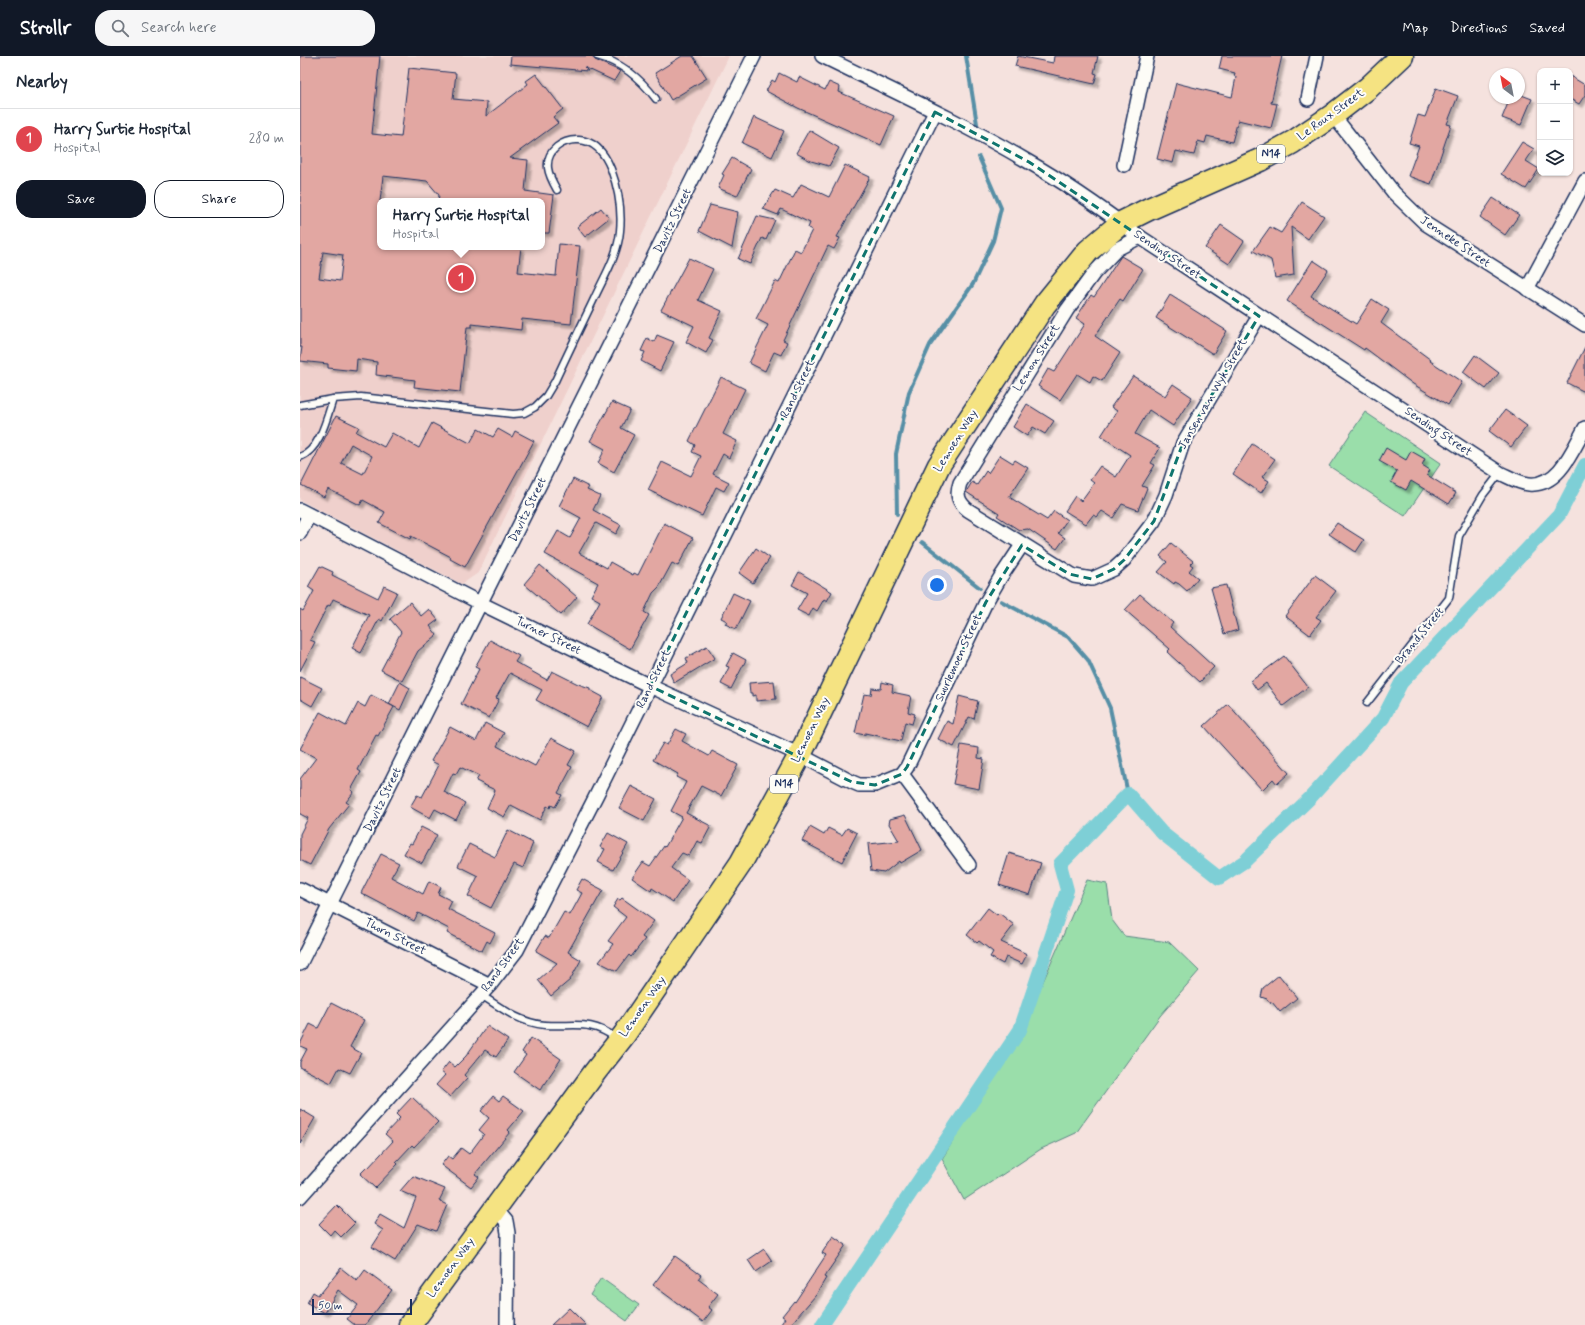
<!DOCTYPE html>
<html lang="en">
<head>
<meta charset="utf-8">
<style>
  body { margin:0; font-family:Mynerve,sans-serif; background:#f6f6f7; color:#1f2937 }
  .controls { position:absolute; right:12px; top:12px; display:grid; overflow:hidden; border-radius:8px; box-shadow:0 1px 3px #0004 }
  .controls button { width:36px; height:36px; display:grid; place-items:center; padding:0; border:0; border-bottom:1px solid #e0e1e3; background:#fff; color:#1f2937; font:20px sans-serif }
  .compass { position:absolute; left:1189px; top:12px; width:36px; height:36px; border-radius:50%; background:#fff; box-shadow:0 1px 3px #0004; rotate:328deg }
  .scale { position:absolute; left:12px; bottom:10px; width:100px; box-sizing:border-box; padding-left:4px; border:2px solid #1b2f5e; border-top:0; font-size:11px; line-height:14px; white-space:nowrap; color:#1b2f5e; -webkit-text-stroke:3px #fdfcf7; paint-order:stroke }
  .you { position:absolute; left:637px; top:529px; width:14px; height:14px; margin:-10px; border:3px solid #fff; border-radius:50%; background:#1a73e8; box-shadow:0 0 0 6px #1a73e833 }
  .badge { display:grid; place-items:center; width:26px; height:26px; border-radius:50%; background:#111827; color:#fff; font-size:13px; font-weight:700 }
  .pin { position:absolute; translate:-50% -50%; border:2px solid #fff; box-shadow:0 1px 4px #0006 }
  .popup { position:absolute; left:77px; top:142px; width:168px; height:52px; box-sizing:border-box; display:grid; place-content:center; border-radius:8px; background:#fff; filter:drop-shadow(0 1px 3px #0005); font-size:13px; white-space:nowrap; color:#747a83 }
  .popup b { font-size:15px; color:#1f2937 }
  .popup::after { content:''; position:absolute; left:50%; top:100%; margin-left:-8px; border:8px solid transparent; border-top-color:#fff }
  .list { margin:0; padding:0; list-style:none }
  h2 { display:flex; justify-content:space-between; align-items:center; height:52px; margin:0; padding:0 16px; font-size:17px }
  h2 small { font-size:13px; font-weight:400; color:#747a83 }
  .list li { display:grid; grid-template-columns:26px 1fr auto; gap:12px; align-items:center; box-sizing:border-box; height:60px; padding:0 16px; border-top:1px solid #e0e1e3 }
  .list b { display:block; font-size:15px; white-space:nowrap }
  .list p { margin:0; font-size:13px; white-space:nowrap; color:#747a83 }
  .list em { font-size:13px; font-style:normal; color:#747a83 }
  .actions { display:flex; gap:8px; padding:12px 16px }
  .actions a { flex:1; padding:9px 0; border:1px solid #111827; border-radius:16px; text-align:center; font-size:14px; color:#111827 }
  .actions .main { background:#111827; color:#fff }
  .icon { flex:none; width:22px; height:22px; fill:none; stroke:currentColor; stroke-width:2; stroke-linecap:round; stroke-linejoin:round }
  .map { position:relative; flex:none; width:1285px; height:1269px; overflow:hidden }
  header { display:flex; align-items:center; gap:24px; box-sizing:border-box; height:56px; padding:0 20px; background:#111827; color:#fff }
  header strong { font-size:19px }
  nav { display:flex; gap:22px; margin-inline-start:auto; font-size:14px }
  .search { width:280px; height:36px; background:#f6f6f7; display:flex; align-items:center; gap:10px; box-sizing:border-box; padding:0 14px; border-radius:16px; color:#747a83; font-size:15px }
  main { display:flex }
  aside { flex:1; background:#fff }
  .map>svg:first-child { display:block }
</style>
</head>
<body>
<header>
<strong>Strollr</strong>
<div class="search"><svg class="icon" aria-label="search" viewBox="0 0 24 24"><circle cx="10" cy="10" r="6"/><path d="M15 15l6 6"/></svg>Search here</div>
<nav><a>Map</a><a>Directions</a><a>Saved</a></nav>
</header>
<main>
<aside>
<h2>Nearby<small></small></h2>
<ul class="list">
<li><span class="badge" style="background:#e0444e">1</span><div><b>Harry Surtie Hospital</b><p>Hospital</p></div><em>280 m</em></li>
</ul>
<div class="actions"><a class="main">Save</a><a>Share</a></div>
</aside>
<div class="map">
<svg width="1285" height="1269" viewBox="0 0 1285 1269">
  <defs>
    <filter id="shadow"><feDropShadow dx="3.5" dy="3.5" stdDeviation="1" flood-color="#0004"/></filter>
  </defs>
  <rect width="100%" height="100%" fill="#f5e2de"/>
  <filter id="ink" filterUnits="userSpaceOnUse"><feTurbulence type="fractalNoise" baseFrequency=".025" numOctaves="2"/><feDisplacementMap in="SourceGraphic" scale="8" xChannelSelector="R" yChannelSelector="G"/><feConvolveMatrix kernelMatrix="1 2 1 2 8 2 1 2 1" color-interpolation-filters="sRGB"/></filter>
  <g filter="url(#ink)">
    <path fill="#efd0cc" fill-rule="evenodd" d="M0 0H429L178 517 162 528 0 444ZM80 145H242V191H80Z"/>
    <g fill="#9adeaa" stroke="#5a8684">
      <path d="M1065 356 1141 407 1105 460 1029 410Z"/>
      <path d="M787 824 807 828 812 864 824 880 869 886 899 915 860 960 776 1077 741 1093 664 1144 642 1103 726 965Z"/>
      <path d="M301 1222 339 1249 327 1265 290 1239Z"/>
    </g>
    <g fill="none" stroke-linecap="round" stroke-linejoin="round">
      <g stroke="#568fa6" stroke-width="4">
        <path d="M666 0 678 74"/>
        <path d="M597 458 596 398 609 336 630 289 673 228 693 185 701 152 679 101"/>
        <path d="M622 486 680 532"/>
        <path d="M701 545 768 581 788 604 810 652 828 738"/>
      </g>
      <path stroke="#7ecfd6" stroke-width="14" d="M522 1269 720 974 767 834 760 808 828 738 862 777 919 822 945 805 1010 742 1083 662 1101 627 1259 459 1285 409"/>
    </g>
    <g fill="#e2a7a2" stroke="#1b2f5e" fill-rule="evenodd" filter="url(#shadow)">
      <path d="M0 0H80L72 78 101 81 109 12 156 17 153 43 187 46 186 60 228 28 226 25 236 18 263 53 253 61 258 67 210 102 228 104 225 135 254 139 249 177H242V145H138L139 139 127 125 83 120 80 145V191H221L218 216 256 220 259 188 280 190 271 268 222 263 221 274 172 268V271H167L160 336 114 331 115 324 76 319 77 306 57 303 56 315 28 312V308L0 305 2 291H0ZM23 196 43 199 40 225 19 222Z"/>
      <path d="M211 0H293L295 4 320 15 314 25 284 11 288 15 210 8Z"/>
      <path d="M382 0H393L407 22 371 44 355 17Z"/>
      <path d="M718 0 753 7 754 0H798L794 17 797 18 794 28 715 10Z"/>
      <path d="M922 0H982L971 47 977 48 971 72 938 64 932 86 907 80 905 87 898 85 894 99 876 95 873 107 857 103 876 27 932 41 936 21 934 20 935 17 919 13Z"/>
      <path d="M479 17 497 26 499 21 525 34 529 26 540 31 539 36 594 60 581 89 498 52 466 35 472 24 475 26Z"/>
      <path d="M1270 20 1285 29V39L1279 48 1270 43Z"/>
      <path d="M1136 32 1158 40 1147 68 1151 69 1131 128 1108 120 1119 90 1109 87 1118 59 1125 61Z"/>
      <path d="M1219 38 1232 43 1221 69 1202 62 1210 42H1219Z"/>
      <path d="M454 61 484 75 472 101 442 87Z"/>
      <path d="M509 74 539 92 529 110 511 105 496 97Z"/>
      <path d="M1222 86 1234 93 1226 105 1239 113 1226 133 1201 118Z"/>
      <path d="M432 102 451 113 437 140 418 132 424 119 422 118Z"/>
      <path d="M545 109 570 121 537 181 540 182 534 193 528 190 483 284 487 286 481 299 474 296 465 315 449 307 468 269 456 263 475 225 479 227 495 193 501 196 512 174 508 172 510 167 481 153 478 159 463 153 475 134 493 142 501 128 529 141Z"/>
      <path d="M1193 142 1219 159 1205 179 1180 161Z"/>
      <path d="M1002 146 1024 160 1008 183 991 171 994 219 975 222 971 204 953 195 970 171 981 177Z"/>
      <path d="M410 149 438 156 432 192 399 175Z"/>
      <path d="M301 152 309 162 285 181 277 171Z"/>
      <path d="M457 160 475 164 466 184 462 182 450 208 438 203Z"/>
      <path d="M921 169 944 185 929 208 905 192Z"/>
      <path d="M821 200 843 213 823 245 820 243 795 280 820 297 802 325 793 320 790 326 777 318 760 344 738 330 748 313 754 316 785 268 776 262 791 239 794 241Z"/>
      <path d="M389 202 413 213 398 244 422 255 409 282 413 284 406 297 386 286 394 270 361 254Z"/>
      <path d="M1013 204 1028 214 1011 240 1056 268 1072 243 1089 254 1081 267 1131 304 1130 305 1162 326 1148 349 1113 328 1065 292 1064 294 987 245Z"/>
      <path d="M870 239 927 275 913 298 856 262Z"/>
      <path d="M357 279 374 286 360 315 341 305 345 296 341 295 347 282 354 286Z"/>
      <path d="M1285 291V336L1267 327Z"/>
      <path d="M1175 299 1199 317 1186 333 1163 316Z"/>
      <path d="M833 320 865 340 873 328 892 341 873 370 849 354 835 378 860 392 851 407 855 409 842 430 847 432 838 454 822 448 813 462 802 455 797 461 793 459 786 468 765 455 775 440 781 445 794 427 790 424 800 410 816 421 830 399 801 380 817 355 811 351Z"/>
      <path d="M421 321 445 333 423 378 437 385 429 402 423 398 413 418 429 426 424 435 416 431 402 460 348 434 362 406 391 420 401 400 392 396 395 389 389 385Z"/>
      <path d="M312 346 330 354 321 372 334 379 314 416 298 407 305 393 290 385Z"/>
      <path d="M727 348 754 365 745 378 733 371 727 380 713 371Z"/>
      <path d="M1205 354 1227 370 1211 391 1189 375Z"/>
      <path d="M36 360 59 371 56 376 84 391 92 377 119 392 132 367 170 387 178 373 193 381 198 373 212 381 215 375 234 385 165 511 150 503 151 501 111 480 110 483 79 467 85 456 63 444 60 449 28 433 24 441 1 429ZM51 388 72 400 63 418 41 407Z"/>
      <path d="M952 388 975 403 962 421 969 425 961 437 933 418Z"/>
      <path d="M1086 392 1106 404 1111 395 1125 403 1122 409 1130 414 1127 419 1156 437 1149 448 1111 425 1106 434 1091 426 1097 415 1079 405Z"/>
      <path d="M700 399 713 407 715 404 728 412 709 441 747 464 754 455 767 464 758 477 765 482 757 493 728 473 719 474 697 460 699 457 666 436 672 426 677 429 686 415 688 417Z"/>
      <path d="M273 423 289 431 287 434 300 440 293 454 321 469 316 478 296 467 279 497 307 512 310 506 333 519 334 517 338 519 364 467 393 482 378 510 372 507 359 531 353 537 344 556 349 559 330 593 287 568 300 545 291 540 298 527 245 498 258 475 270 482 281 462 259 450Z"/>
      <path d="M1037 467 1064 484 1056 496 1029 478Z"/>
      <path d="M871 487 893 505 890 508 893 510 889 515 898 522 887 535 879 528 875 526 874 528 858 516 867 506 860 500Z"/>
      <path d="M456 492 470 502 453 527 439 517Z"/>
      <path d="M240 509 277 541 261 559 224 528Z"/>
      <path d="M20 510 33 516 32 519 78 542 84 530 97 536 82 565 79 563 61 597 52 592 69 559 33 543 30 550 28 549 10 584 15 586 0 615V553L3 555 14 535 8 531Z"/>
      <path d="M499 516 532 536 527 545 524 543 517 555 513 552 509 560 497 554 507 537 492 529Z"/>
      <path d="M1015 519 1036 535 1016 561 1021 564 1010 579 985 560Z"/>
      <path d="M926 529 938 574 924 578 911 532Z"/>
      <path d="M433 537 450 545 436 573 425 568 427 565 421 562Z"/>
      <path d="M840 538 873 567 870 571 914 611 900 626 867 596 870 593 825 554Z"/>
      <path d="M110 546 121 560 129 553 138 564 130 570 137 579 118 595 102 625 81 614 101 576 90 563Z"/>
      <path d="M190 584 219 600 215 606 247 624 252 615 278 628 290 632V634L303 641 287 671 236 644 242 634 210 617 196 642 199 643 189 662 161 648 179 613 175 611Z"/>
      <path d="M407 590 415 602 374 627 370 618 388 607 386 602Z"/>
      <path d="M433 597 446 604 431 633 421 628 429 611 426 610Z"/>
      <path d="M984 600 1008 631 983 650 966 627 957 634 951 625Z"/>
      <path d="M0 621 22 632 12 650 0 643Z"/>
      <path d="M474 625 476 643 456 645V639L452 640V637H450L449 627Z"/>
      <path d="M100 626 110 632 100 654 89 648Z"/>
      <path d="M582 626 593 629 592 636 611 640 608 656 615 658 612 668 605 666 601 685 565 677V679L555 677 564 638 571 639 572 632 581 633Z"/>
      <path d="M71 639 94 651 78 680 76 679 58 714 61 716 51 734 54 736 46 746 49 748 29 773 10 809 0 804V778L8 762 0 758V723L16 702 0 693 20 656 46 670 58 647 65 651Z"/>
      <path d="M659 640 678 645 674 663 669 661 654 691 638 683 647 665 653 668Z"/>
      <path d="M928 648 989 717 977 728 973 723 962 734 904 670Z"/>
      <path d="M185 667 204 677 197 690 235 710 251 682 276 695 268 709 272 711 258 737 262 739 255 751 251 749 250 752 247 750 240 764 211 749 204 761 187 752 195 734 176 725 179 720 160 711 156 718 153 717 144 736 165 747 156 764 135 753 130 762 110 751 117 739 122 741 139 709 131 705 150 671 176 685Z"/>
      <path d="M376 673 386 678 382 685 409 700 412 695 438 709 421 740 401 730 386 757 411 770 402 787 397 785 389 800 382 797 371 812 388 824 373 846 352 832 351 835 332 822 343 806 350 810 364 790 365 791 382 761 371 755 386 726 376 721 378 718 353 704 363 687 367 689Z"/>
      <path d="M661 689 679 692 678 702 684 703 679 733 653 728Z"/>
      <path d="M331 730 356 743 344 765 319 752Z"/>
      <path d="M605 759 622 794 600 807 599 805 584 817 571 815 568 788 599 785 589 768 590 763Z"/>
      <path d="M121 771 137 779 122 807 104 798 110 787 112 788Z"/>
      <path d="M510 771 524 779 528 772 542 779 547 772 557 777 542 806 502 785Z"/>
      <path d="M208 774 233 787 223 812 214 808 191 852 168 840 178 820 158 810 169 788 195 801Z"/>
      <path d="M308 777 328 788 313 814 298 806 305 793 300 791Z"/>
      <path d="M709 797 741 807 730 839 699 829Z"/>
      <path d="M81 798 99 807 91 821 123 838 129 825 141 831 138 838 152 845 148 853 195 877 190 887 187 885 182 895 147 877 149 873 118 857 114 865 61 837Z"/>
      <path d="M282 823 303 834 268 896 281 904 270 924 251 940 238 924 257 907 236 895 245 880 249 882 264 856 270 859 282 837 276 834Z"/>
      <path d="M322 842 354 865 342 881 345 883 331 901 329 899 317 915 299 906 313 888 308 885 326 861 313 851 318 843 320 844Z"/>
      <path d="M688 852 697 859 699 857 714 869 701 886 727 898 722 908 706 901 703 908 690 901 693 896 679 885 677 887 667 879Z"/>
      <path d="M979 919 997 942 980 956 972 946 970 947 967 943 961 941 963 932Z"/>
      <path d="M31 947 64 964 50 991 61 997 50 1017 39 1012 31 1027 0 1011V1006L7 993 0 990V988L10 968 18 972Z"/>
      <path d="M187 970 208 984 196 1001 185 994 164 1019 167 1022 150 1041 136 1029 145 1019 141 1016 149 1006 155 1011 166 1000Z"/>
      <path d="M231 982 261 1003 240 1034 214 1016 226 999 222 996Z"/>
      <path d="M193 1040 199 1045 203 1040 224 1055 208 1074 210 1076 175 1118 179 1121 171 1131 141 1109 148 1100 152 1103 161 1092 169 1098 184 1078 179 1074 189 1062 181 1055Z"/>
      <path d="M112 1041 138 1066 114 1091 112 1089 96 1106 98 1108 75 1132 60 1118 67 1111 68 1112 93 1085 85 1078 100 1062 96 1058Z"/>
      <path d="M0 1053 15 1062 0 1088Z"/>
      <path d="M113 1120 145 1133 139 1145 147 1149 136 1175 118 1168 95 1205 72 1191 83 1174 74 1168 80 1158 104 1172 116 1142 100 1135Z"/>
      <path d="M37 1149 55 1167 41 1181 34 1174 30 1179 19 1168Z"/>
      <path d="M533 1180 546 1189 524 1221 526 1222 516 1239 490 1269H482L481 1268 485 1262 482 1260 494 1245 495 1246 526 1199 522 1197Z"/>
      <path d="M464 1193 472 1205 456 1216 448 1204Z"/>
      <path d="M375 1200 401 1219 398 1223 418 1238 408 1251 412 1254 403 1266 353 1229Z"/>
      <path d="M41 1212 57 1225 65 1214 92 1234 65 1269H55L47 1263 58 1249 38 1234 25 1257 7 1247 13 1236 18 1239 20 1236 21 1237Z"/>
      <path d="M269 1252 286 1269H251Z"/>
    </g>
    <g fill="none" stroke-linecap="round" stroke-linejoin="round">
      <g stroke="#1b2f5e" stroke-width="9">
        <g id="lane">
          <path d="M297 0C323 7 341 23 356 43"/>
          <path d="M0 349 33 343 61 341 213 358 224 357 235 351 246 340 255 325C268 297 281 270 294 243 304 221 318 199 320 175 322 155 318 132 311 113 305 98 296 85 279 84 263 83 246 94 248 112 249 120 253 127 257 134"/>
          <path d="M0 401C20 394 27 361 33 343"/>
          <path d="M1067 647 1149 542 1159 480 1183 439 1200 417"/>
          <path d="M181 939C201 952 220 967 245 969 275 971 289 963 316 982"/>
        </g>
      </g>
      <g stroke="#1b2f5e" stroke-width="16">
        <g id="street">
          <path d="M522 0C591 34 661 66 727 105 766 127 804 154 840 181L1200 417C1209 421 1218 427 1229 428 1259 431 1273 393 1285 372"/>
          <path d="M1008 43 1017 0"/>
          <path d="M1033 59 1094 137 1126 168 1285 269"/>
          <path d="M824 109 847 0"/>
          <path d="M840 181 817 193 794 217 767 254 660 427C656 439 658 446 668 454L774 520 792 523 814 513 824 504 854 465 866 439 883 387 959 260"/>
          <path d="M1227 233 1285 125"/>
          <path d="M0 454 182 548 350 630 500 699 552 726 559 729H575L602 718 607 711 686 546 700 522 722 489"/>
          <path d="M0 477 9 459"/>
          <path d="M602 718 669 809"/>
          <path d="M0 833 190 929"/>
          <path d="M0 908 454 0"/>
          <path d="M0 1141 190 929 217 894 297 738 635 56"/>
          <path d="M195 1152 206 1165 208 1177 207 1269"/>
        </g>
      </g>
      <g stroke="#1b2f5e" stroke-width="25">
        <path id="highway" d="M110 1269 295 1016 324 979 441 807 500 699 639 409 745 248 788 195 821 167 849 153 960 104 993 86 1033 59 1068 32 1102 0"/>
      </g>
      <use href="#lane" stroke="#fdfcf7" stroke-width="6"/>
      <use href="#street" stroke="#fdfcf7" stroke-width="13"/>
      <use href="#highway" stroke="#f5e382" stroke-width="22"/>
    </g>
  </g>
  <path fill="none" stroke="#0f766e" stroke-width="3" stroke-dasharray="8 5" stroke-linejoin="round" d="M635 56 729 106 959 260 883 387 854 465 824 504 814 513 792 523 769 518 722 489 686 546 607 711 602 718 575 729 552 726 350 630Z"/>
  <g text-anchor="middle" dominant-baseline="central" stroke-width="4" stroke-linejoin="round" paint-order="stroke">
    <g fill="#fdfcf7" stroke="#5f6c8c" stroke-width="1">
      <rect x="957" y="89" width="28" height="18" rx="3"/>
      <rect x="470" y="719" width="28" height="18" rx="3"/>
    </g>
    <g font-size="11" font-weight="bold" fill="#1b2f5e">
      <text x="971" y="98">N14</text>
      <text x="484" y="728">N14</text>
    </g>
    <g font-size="12" fill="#1b2f5e" stroke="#fdfcf7">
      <text transform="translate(1031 59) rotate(-36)">Le Roux Street</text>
      <text transform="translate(373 165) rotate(-64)">Davitz Street</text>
      <text transform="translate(1155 186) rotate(34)">Jenneke Street</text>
      <text transform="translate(867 199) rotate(34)">Sending Street</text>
      <text transform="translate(737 302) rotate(-58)">Lemon Street</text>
      <text transform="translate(498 333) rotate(-64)">Rand Street</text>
      <text transform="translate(913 338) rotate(-60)">Jansen van Wyk Street</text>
      <text transform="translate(1138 376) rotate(34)">Sending Street</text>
      <text transform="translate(656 385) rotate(-58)">Lemoen Way</text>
      <text transform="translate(228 454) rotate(-64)">Davitz Street</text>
      <text transform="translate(248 580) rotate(26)">Turner Street</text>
      <text transform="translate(1120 580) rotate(-51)">Brand Street</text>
      <text transform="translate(659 602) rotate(-65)">Suurlemoen Street</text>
      <text transform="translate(354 623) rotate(-64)">Rand Street</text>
      <text transform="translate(511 674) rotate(-64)">Lemoen Way</text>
      <text transform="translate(83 744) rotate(-64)">Davitz Street</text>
      <text transform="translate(95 881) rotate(27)">Thorn Street</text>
      <text transform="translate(203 909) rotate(-54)">Rand Street</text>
      <text transform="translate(343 951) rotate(-55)">Lemoen Way</text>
      <text transform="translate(151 1212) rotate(-54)">Lemoen Way</text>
    </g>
  </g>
</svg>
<div class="controls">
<button>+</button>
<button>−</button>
<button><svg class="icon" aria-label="layers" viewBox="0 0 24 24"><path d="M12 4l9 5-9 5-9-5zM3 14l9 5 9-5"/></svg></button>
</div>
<svg class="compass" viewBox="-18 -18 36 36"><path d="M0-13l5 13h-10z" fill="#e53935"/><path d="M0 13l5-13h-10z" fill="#747a83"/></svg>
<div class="scale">50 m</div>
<div class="you"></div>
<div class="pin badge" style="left:161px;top:222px;background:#e0444e">1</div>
<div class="popup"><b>Harry Surtie Hospital</b>Hospital</div>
</div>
</main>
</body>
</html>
